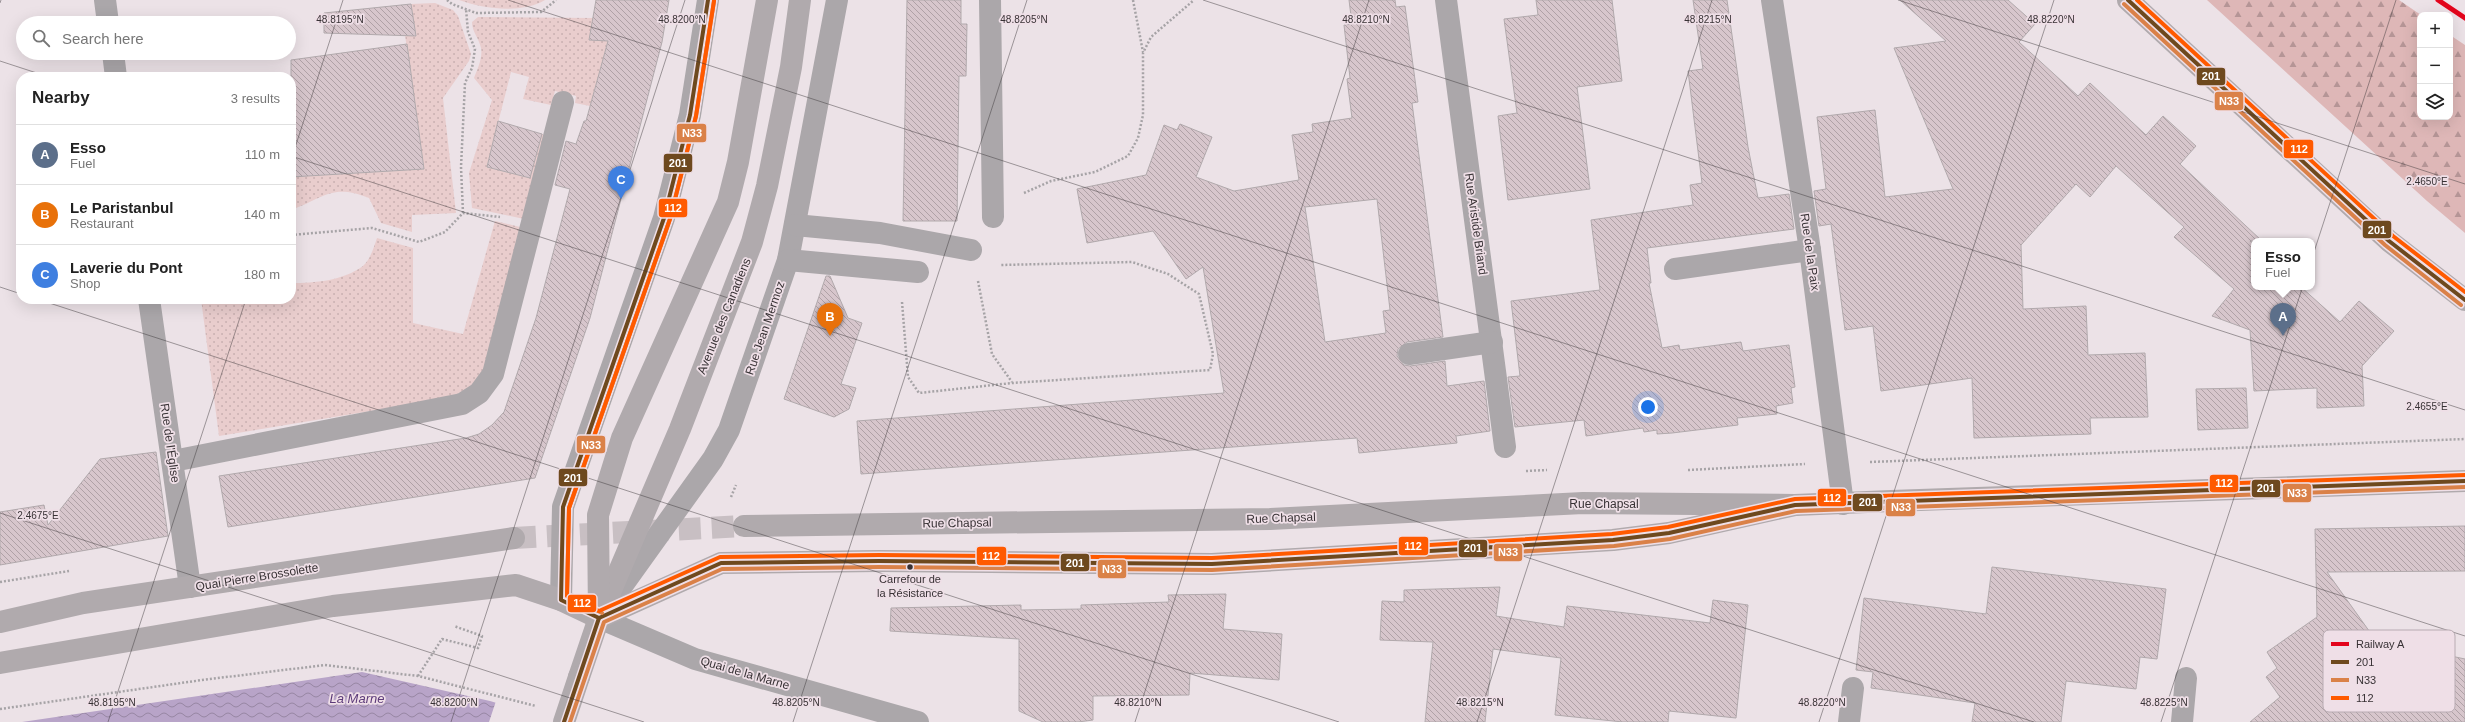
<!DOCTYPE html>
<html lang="en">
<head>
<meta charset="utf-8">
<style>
  body { margin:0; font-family:Arial,sans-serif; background:#f2f2f2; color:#222 }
  .controls { position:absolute; right:12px; top:12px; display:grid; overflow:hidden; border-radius:8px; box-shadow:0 4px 16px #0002 }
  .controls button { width:36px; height:36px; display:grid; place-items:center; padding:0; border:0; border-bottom:1px solid #e0e0e0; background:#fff; color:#222; font:20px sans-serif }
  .you { position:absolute; left:1648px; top:407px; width:14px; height:14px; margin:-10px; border:3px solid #fff; border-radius:50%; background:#1a73e8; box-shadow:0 0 0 6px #1a73e833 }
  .badge { display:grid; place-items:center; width:26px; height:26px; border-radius:50%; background:#111827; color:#fff; font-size:13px; font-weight:700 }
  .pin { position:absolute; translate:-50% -33px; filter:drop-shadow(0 1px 2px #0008) }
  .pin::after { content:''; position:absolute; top:21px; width:14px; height:12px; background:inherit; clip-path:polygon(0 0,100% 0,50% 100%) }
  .popup { position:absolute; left:2251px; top:238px; width:64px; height:52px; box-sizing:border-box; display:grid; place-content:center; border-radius:8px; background:#fff; filter:drop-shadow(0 1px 3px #0005); font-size:13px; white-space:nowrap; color:#767676 }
  .popup b { font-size:15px; color:#222 }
  .popup::after { content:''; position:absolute; left:50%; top:100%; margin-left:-8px; border:8px solid transparent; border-top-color:#fff }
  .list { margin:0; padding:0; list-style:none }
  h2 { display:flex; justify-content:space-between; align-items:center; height:52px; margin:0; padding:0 16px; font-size:17px }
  h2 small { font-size:13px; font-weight:400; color:#767676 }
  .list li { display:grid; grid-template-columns:26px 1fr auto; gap:12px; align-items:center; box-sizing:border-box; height:60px; padding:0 16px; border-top:1px solid #e0e0e0 }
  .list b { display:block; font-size:15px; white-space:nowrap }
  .list p { margin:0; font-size:13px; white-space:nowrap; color:#767676 }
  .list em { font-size:13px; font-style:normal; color:#767676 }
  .icon { flex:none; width:22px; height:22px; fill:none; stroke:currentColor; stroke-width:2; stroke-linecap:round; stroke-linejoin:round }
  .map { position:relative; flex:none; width:2465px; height:722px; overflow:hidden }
  .search { position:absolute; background:#fff; box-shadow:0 4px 16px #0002; left:16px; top:16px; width:280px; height:44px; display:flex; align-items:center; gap:10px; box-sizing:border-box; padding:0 14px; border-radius:22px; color:#767676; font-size:15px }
  .panel { position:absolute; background:#fff; box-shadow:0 4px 16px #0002; left:16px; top:72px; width:280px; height:232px; border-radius:16px }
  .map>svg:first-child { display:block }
</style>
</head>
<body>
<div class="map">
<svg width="2465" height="722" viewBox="0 0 2465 722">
  <defs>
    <pattern id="grass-dots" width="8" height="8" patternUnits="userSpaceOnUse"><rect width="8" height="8" fill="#e9cdcd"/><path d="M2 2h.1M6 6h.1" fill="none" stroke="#c9b0b1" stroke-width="1.8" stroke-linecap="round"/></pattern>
    <pattern id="forest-firs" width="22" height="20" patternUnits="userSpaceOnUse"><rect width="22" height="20" fill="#deb7b7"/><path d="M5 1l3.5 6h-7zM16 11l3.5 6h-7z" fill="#b59596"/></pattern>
    <pattern id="water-waves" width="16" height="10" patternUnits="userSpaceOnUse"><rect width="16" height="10" fill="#b8a4c8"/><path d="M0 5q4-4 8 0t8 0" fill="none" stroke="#9786a3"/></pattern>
    <pattern id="building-back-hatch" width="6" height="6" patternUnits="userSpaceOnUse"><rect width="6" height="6" fill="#d7c6cc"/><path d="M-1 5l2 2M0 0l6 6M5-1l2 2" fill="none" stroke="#afa1a6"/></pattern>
  </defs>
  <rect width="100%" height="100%" fill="#ece2e7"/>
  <g fill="url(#grass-dots)">
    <path d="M459 0H545C521 14 484 9 459 0Z"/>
    <path d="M435 3 453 10 458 16 471 54 469 61 443 98 456 213 412 215V232L381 223 369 198C332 183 324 198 291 210V177L424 169 405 35 416 36 411 4Z"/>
    <path d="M478 17 593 18 589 40 608 41 590 106 575 103 576 96 555 91 551 105 523 99 529 77 511 72 487 166 519 175 530 131 545 135 524 219 472 208 469 173 492 100 474 78C477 70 483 58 481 48 479 38 472 32 472 22Z"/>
    <path d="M495 221 520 227 483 375 473 386 449 398 219 436 201 299H291V283C315 283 342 281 363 266 370 260 374 247 377 238L413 248V323L463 334Z"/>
  </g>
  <path fill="url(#forest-firs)" d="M2207 0H2399L2421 15 2420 117H2450V35L2465 45V233L2427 201Z"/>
  <path fill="url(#water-waves)" d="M362 672 490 701 560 722H22Z"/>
  <path fill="#ece2e7" d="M496 701 561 720 562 722H489Z"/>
  <g fill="url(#building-back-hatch)" stroke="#b1a9ac" fill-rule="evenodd">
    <path d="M596 0H669L662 42 590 318 535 478 228 527 219 476 466 438 479 434 492 425 504 412 536 318 570 189 555 185 566 141 576 144 584 121H586L608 41 589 40Z"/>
    <path d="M907 0H961V24H967L966 76H959L957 221H903Z"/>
    <path d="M1349 0H1395L1396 7 1405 6 1418 102 1412 103 1443 337 1407 342 1398 349 1397 356 1404 365 1410 366 1445 361 1447 386 1484 381 1490 431 1456 436 1457 443 1359 453 1357 438 861 474 857 421 1224 393 1203 267 1186 279 1153 231 1087 243 1077 189 1146 175 1164 125 1177 130 1180 124 1212 137 1196 177 1234 191 1299 180 1292 135 1313 132 1312 124 1352 118 1347 79 1350 78 1344 25 1352 24ZM1377 199 1390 310 1383 311 1386 333 1325 342 1305 207Z"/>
    <path d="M1536 0H1612L1622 81 1577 87 1590 189 1508 200 1498 116 1517 113 1504 19 1538 15Z"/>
    <path d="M1693 0H1727L1748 147 1758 198 1789 194 1794 229 1647 248 1651 283H1649L1662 348 1679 345 1680 350 1741 342 1743 351 1789 345 1795 387 1791 388 1793 403 1776 406 1777 414 1737 418 1738 425 1672 433 1657 434V430L1644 432 1643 428 1586 436 1584 420 1515 427 1508 377 1520 376 1511 301 1600 290 1591 220 1693 205 1690 185 1702 183 1688 71 1703 69Z"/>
    <path d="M1900 0H2008L2035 24 2019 42 2078 96 2090 83 2146 135 2163 116 2196 146 2180 164 2262 241H2250L2254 244V287H2301L2340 322 2359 301 2394 331 2362 366 2364 406 2317 408V388L2254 391 2250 330 2212 316 2234 289 2174 237 2184 227 2116 166 2090 197 2076 184 2021 245 2023 309 2086 306 2088 355 2145 353 2148 417 2090 418 2091 434 1974 438 1972 378 1881 391 1873 326 1845 330 1831 224 1819 226 1814 191 1826 189 1817 117 1875 110 1885 197 1953 189 1894 48 1946 41Z"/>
    <path d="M411 4 416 36 324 33V13Z"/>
    <path d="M407 44 424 169 291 177V60Z"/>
    <path d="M498 121 542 134 530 178 487 167Z"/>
    <path d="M826 276H830L848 318 862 323 841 384 856 388 849 409 834 417 784 399Z"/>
    <path d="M2246 388 2248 428 2198 430 2196 389Z"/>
    <path d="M156 452 168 536 0 565V512L44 505 48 525 100 459Z"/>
    <path d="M2465 526V571L2327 572 2382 649 2431 658 2437 653 2465 659V722H2250L2280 697 2266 677 2277 668 2267 652 2317 617 2315 529Z"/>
    <path d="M1992 567 2166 589 2157 659 2140 657 2136 689 2066 681 2061 722H1972L1975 703 1871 688 1873 672 1856 670 1864 598 1986 614Z"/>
    <path d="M1500 587 1496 616 1564 627 1567 606 1710 623 1713 600 1748 605 1736 718 1669 711 1668 722H1623L1555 715 1561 658 1493 649 1485 722H1425L1433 642 1380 640 1382 601 1404 602V590Z"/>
    <path d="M1226 594 1223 629 1282 634 1279 680 1190 673 1189 695 1093 696V720L1078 722H1043L1019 711V639L890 631 891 608 1021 605V610L1081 609V605L1169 602 1168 595Z"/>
  </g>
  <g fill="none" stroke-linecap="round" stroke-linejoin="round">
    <path stroke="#c8bfc3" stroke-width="22" stroke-dasharray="22 11" stroke-linecap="butt" d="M514 538 744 526"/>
    <g stroke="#a6a3a6" stroke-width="2.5" stroke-dasharray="2 2" stroke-linecap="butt">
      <path d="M447 0 452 4 476 13 541 12 556 0"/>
      <path d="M1133 0 1143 52"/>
      <path d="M1024 193 1051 181 1095 172 1128 156 1138 138 1143 115V53L1151 37 1194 0"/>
      <path d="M463 213 461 167 465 83 472 68 475 49 468 32 466 9"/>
      <path d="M291 235 372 228 419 242 445 232 463 213 500 217"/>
      <path d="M978 281 992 354 1012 382"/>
      <path d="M902 302 908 377 919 393 1012 383 1210 370 1213 354 1199 294 1168 274 1132 262 1000 265"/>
      <path d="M1870 462 2465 439"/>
      <path d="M1688 470 1805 464"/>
      <path d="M1526 471 1547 470"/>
      <path d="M731 497 736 485"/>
      <path d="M0 582 69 571"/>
      <path d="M418 676 442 639 478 648 482 636 454 626"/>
      <path d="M0 709 202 680 325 665 418 676 536 706"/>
    </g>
    <g stroke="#aba7aa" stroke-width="22">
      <path d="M105 0 108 23"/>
      <path d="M837 0 788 260 729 430 713 459 599 618 695 659 918 722"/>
      <path d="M990 0 993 217"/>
      <path d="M1446 0 1505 447"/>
      <path d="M1772 0 1810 250 1843 504"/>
      <path d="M113 53 116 77"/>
      <path d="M795 225 880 233 971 250"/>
      <path d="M788 260 918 272"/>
      <path d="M1675 269 1810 250"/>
      <path d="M149 299 190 587"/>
      <path d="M1409 354 1492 342"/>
      <path d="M173 461 462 404 479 393 493 374 563 102"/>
      <path d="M561 600 563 507 664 218 690 115 708 0"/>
      <path d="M1849 722 1853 688"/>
      <path d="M2182 722 2186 678"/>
    </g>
    <g stroke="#b0aaad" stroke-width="22">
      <path d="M2128 0 2389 241 2465 300"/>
      <path d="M744 526 1270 519 1583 503 1795 505 1891 501 2465 481"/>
      <path d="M602 611 680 429 752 242 767 186 791 67 800 0"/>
      <path d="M0 622 83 603 514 538"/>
      <path d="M0 663 333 606 516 585 561 600 599 618 721 563 879 561 1212 564 1613 540 1669 533 1795 505"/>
      <path d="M579 677 599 618 598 515 622 438 728 202 738 162 767 0"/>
    </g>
    <path stroke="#b0aaad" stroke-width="22" d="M564 722 579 677"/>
    <g stroke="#efdfe7" stroke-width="7">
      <g id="bus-1">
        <path d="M2128 0 2389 241 2465 300"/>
        <path d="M599 618 561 600 563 507 664 218 690 115 708 0"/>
        <path d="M564 722 599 618 721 563 879 561 1212 564 1613 540 1669 533 1795 505 2465 481"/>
      </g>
    </g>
    <g stroke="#efdfe7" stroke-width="7">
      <g id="bus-2">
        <path d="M2124 4 2385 245 2461 305"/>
        <path d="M602 613 567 596 569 508 670 219 696 116 714 1"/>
        <path d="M570 722 604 622 722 569 879 567 1212 570 1614 546 1670 539 1796 511 2465 487"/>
      </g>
    </g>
    <g stroke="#efdfe7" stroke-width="7">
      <g id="bus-3">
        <path d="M2137 0 2393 236 2465 292"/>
        <path d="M714 1 696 116 670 219 569 508 567 596 599 611 720 557 879 555 1212 558 1612 534 1668 527 1795 499 2465 475"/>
      </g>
    </g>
    <use href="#bus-1" stroke="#6e491e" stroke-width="4"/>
    <use href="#bus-2" stroke="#da8148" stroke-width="4"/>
    <use href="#bus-3" stroke="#ff5a00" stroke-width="4"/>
    <g stroke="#efdfe7" stroke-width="8">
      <path id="rail-1" d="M2438 0 2465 18"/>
    </g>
    <use href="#rail-1" stroke="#e3051c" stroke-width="5"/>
  </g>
  <path fill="none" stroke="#383235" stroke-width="1" stroke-opacity="0.45" d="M508 0 2465 636M1203 0 2465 410M1898 0 2465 184M0 3 1 0M0 61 49 77M291 156 2034 722M291 160 343 0M0 287 21 294M37 299 1339 722M0 513 644 722M108 722 246 299M451 722 685 0M793 722 1027 0M1135 722 1369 0M1477 722 1712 0M1819 722 2054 0M2161 722 2396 0"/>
  <circle fill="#383235" stroke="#efdfe7" stroke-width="1.5" cx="910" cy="567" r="3.5"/>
  <g text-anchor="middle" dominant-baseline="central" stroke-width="3.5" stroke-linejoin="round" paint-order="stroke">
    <g font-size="11" fill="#383235" stroke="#efdfe7">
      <text x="910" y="579">Carrefour de<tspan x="910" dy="14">la Résistance</tspan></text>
    </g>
    <g font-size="12" fill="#383235" stroke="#efdfe7">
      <text transform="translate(1476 224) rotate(82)">Rue Aristide Briand</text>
      <text transform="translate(1810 252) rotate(82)">Rue de la Paix</text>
      <text transform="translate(724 316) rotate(-68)">Avenue des Canadiens</text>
      <text transform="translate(765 328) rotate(-71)">Rue Jean Mermoz</text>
      <text transform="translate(170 443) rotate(82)">Rue de l'Église</text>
      <text x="1604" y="504">Rue Chapsal</text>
      <text transform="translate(1281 518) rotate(-2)">Rue Chapsal</text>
      <text transform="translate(957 523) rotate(-1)">Rue Chapsal</text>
      <text transform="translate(257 577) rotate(-9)">Quai Pierre Brossolette</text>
      <text transform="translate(745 673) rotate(16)">Quai de la Marne</text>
    </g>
    <g font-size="13" font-style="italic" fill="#5c3a79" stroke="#efdfe7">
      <text x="357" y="698">La Marne</text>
    </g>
  </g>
  <rect x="2323" y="630" width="132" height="82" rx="6" fill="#efdfe7" stroke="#b8abb2" stroke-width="1"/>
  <rect x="2331" y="642" width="18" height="4" fill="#e3051c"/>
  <rect x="2331" y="660" width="18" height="4" fill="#6e491e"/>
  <rect x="2331" y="678" width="18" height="4" fill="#da8148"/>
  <rect x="2331" y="696" width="18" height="4" fill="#ff5a00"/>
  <g font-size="11" fill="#383235">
    <text x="2356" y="648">Railway A</text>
    <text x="2356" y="666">201</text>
    <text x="2356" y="684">N33</text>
    <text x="2356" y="702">112</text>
  </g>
  <g font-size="10" text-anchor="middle" fill="#383235" stroke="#efdfe7" stroke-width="3.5" stroke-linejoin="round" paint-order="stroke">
    <text x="340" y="23">48.8195°N</text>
    <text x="682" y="23">48.8200°N</text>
    <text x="1024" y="23">48.8205°N</text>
    <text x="1366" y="23">48.8210°N</text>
    <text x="1708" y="23">48.8215°N</text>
    <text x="2051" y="23">48.8220°N</text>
    <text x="2427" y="185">2.4650°E</text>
    <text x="2427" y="410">2.4655°E</text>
    <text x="38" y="519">2.4675°E</text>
    <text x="112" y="706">48.8195°N</text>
    <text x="454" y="706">48.8200°N</text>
    <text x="796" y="706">48.8205°N</text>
    <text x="1138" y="706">48.8210°N</text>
    <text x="1480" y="706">48.8215°N</text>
    <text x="1822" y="706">48.8220°N</text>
    <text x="2164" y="706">48.8225°N</text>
  </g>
  <g stroke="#efdfe7" stroke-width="1.5">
    <rect x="2196" y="67" width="30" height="19" rx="4" fill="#6e491e"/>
    <rect x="2214" y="91" width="30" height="20" rx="4" fill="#da8148"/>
    <rect x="676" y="123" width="31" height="20" rx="4" fill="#da8148"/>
    <rect x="2283" y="139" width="31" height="20" rx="4" fill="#ff5a00"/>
    <rect x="663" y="153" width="30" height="20" rx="4" fill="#6e491e"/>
    <rect x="658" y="198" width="30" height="20" rx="4" fill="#ff5a00"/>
    <rect x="2362" y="220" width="30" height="19" rx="4" fill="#6e491e"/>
    <rect x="576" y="435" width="30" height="19" rx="4" fill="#da8148"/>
    <rect x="558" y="468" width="30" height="19" rx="4" fill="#6e491e"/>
    <rect x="2209" y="474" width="30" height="19" rx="4" fill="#ff5a00"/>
    <rect x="2251" y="479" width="30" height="19" rx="4" fill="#6e491e"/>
    <rect x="2282" y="483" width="30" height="20" rx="4" fill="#da8148"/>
    <rect x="1817" y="488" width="30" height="19" rx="4" fill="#ff5a00"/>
    <rect x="1852" y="493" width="31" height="19" rx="4" fill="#6e491e"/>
    <rect x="1885" y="498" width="31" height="19" rx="4" fill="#da8148"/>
    <rect x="1398" y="536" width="31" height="20" rx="4" fill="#ff5a00"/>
    <rect x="1458" y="539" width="30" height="19" rx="4" fill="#6e491e"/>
    <rect x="1493" y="543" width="30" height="19" rx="4" fill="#da8148"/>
    <rect x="976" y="546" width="31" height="20" rx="4" fill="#ff5a00"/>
    <rect x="1060" y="553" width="30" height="19" rx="4" fill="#6e491e"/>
    <rect x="1097" y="559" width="30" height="20" rx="4" fill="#da8148"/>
    <rect x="567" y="594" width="30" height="19" rx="4" fill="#ff5a00"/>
  </g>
  <g font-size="11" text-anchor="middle" font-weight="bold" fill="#fff">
    <text x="2211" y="80">201</text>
    <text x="2229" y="105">N33</text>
    <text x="692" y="137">N33</text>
    <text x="2299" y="153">112</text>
    <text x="678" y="167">201</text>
    <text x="673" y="212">112</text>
    <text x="2377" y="234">201</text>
    <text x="591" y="449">N33</text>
    <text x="573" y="482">201</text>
    <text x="2224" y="487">112</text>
    <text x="2266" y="492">201</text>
    <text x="2297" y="497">N33</text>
    <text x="1832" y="502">112</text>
    <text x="1868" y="506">201</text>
    <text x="1901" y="511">N33</text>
    <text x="1413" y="550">112</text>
    <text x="1473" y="552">201</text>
    <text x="1508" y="556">N33</text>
    <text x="991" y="560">112</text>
    <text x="1075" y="567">201</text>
    <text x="1112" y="573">N33</text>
    <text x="582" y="607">112</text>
  </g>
</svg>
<div class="controls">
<button>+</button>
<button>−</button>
<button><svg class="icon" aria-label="layers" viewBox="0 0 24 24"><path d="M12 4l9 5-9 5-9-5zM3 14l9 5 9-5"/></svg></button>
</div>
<div class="you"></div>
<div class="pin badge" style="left:2283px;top:336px;background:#5c6f8a">A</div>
<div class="popup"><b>Esso</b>Fuel</div>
<div class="pin badge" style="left:830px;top:336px;background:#e8710a">B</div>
<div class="pin badge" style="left:621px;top:199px;background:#3f7fe0">C</div>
<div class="search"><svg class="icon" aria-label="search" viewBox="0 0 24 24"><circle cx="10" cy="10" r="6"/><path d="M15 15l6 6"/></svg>Search here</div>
<section class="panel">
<h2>Nearby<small>3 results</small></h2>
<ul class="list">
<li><span class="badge" style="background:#5c6f8a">A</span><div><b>Esso</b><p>Fuel</p></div><em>110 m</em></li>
<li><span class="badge" style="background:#e8710a">B</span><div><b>Le Paristanbul</b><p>Restaurant</p></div><em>140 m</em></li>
<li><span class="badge" style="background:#3f7fe0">C</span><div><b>Laverie du Pont</b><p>Shop</p></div><em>180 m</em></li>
</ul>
</section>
</div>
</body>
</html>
